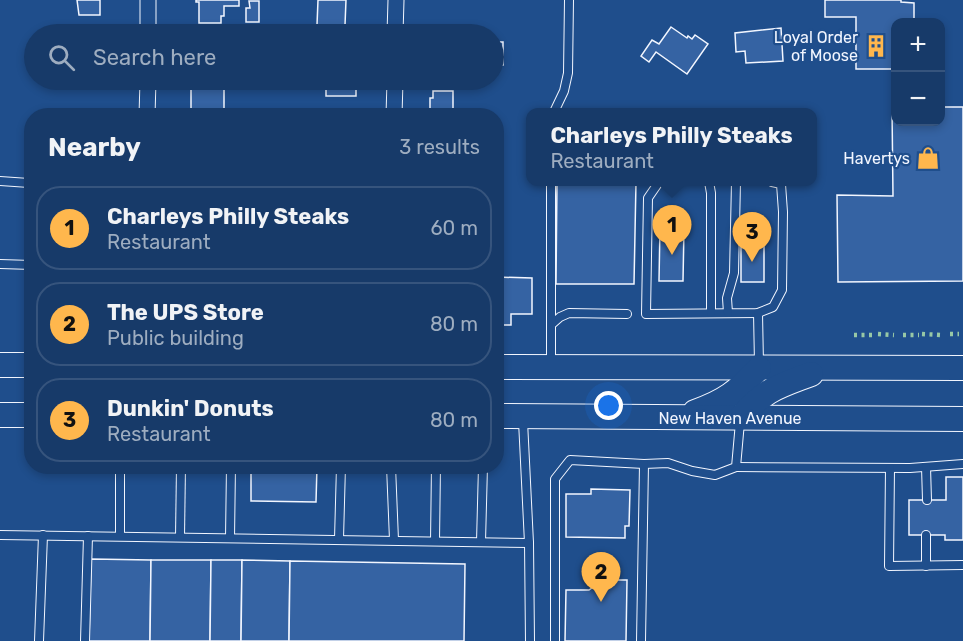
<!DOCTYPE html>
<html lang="en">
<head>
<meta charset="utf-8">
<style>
  body { margin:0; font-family:Rubik,sans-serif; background:#244571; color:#f1f3f6 }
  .controls { position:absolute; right:18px; top:18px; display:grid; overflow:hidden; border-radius:12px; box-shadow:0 3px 9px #0003 }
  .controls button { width:54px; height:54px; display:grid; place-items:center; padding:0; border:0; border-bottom:2px solid #36547d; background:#173a69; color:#f1f3f6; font:30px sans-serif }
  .you { position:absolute; left:609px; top:406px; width:21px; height:21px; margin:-15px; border:4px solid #fff; border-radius:50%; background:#1a73e8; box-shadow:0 0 0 9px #1a73e833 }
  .badge { display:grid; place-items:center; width:39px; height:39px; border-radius:50%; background:#ffb74d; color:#111; font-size:20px; font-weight:700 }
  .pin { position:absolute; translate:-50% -50px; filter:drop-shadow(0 2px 3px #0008) }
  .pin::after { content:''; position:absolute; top:32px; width:21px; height:18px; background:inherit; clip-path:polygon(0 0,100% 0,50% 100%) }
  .popup { position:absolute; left:526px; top:108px; width:291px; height:78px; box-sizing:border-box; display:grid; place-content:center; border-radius:12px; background:#173a69; filter:drop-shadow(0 2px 4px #0005); font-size:20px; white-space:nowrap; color:#9eadc0 }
  .popup b { font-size:22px; color:#f1f3f6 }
  .popup::after { content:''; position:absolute; left:50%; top:100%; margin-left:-12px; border:12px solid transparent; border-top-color:#173a69 }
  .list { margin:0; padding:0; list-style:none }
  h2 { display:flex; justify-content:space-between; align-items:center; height:78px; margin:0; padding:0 24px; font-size:26px }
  h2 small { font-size:20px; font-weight:400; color:#9eadc0 }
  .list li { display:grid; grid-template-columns:39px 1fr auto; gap:18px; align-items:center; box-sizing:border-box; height:84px; margin:0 12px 12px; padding:0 12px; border:2px solid #36547d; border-radius:24px }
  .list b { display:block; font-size:22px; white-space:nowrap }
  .list p { margin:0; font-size:20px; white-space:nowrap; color:#9eadc0 }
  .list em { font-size:20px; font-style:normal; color:#9eadc0 }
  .icon { flex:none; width:33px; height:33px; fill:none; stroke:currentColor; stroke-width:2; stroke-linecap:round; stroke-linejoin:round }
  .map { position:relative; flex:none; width:963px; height:641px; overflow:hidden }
  .search { position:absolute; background:#173a69; box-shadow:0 3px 9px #0003; left:24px; top:24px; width:480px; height:66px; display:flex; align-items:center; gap:15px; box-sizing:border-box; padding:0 21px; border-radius:33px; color:#9eadc0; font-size:22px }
  .panel { position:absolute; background:#173a69; box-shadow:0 3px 9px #0003; left:24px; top:108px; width:480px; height:366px; border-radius:24px }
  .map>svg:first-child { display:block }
</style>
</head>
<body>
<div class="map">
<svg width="963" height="641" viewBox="0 0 963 641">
  <rect width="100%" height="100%" fill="#1f4e8c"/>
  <g fill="#3563a3" stroke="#f2f6ff" stroke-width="1.5">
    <path d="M77 0H100V15H79Z"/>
    <path d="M196 0H239V6H224V16H221V23H199V2H196Z"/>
    <path d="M318 0H346L345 25H317Z"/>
    <path d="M825 0H901V2L914 3V22H896V69H856V17H825Z"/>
    <path d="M249 1H259V22H246V8H250Z"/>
    <path d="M671 27 687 38 688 36 692 39 695 35 708 44 687 74 656 52 649 62 641 56 652 40 659 44Z"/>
    <path d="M781 28 783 61 746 63 745 51 736 52 735 33Z"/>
    <rect x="494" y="42" width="9" height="23"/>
    <rect x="191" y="80" width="33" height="35"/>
    <rect x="326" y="80" width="30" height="16"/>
    <path d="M433 91H453V116H430V98H433Z"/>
    <path d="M940 107H963V281L838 282 837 195 893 196 892 108H896V122H940Z"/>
    <path d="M557 182H636L634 284H556Z"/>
    <path d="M660 227 684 228 683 281H659Z"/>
    <rect x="741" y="242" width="23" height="40"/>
    <path d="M496 277 532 278V314H511V325H496Z"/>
    <path d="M251 466H317L316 502 251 501Z"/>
    <path d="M946 477H963V540H945V535H909V500H946Z"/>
    <path d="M591 489 630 490 629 526H625V538L566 537V494H591Z"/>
    <path d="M91 559 151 560 150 641H89Z"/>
    <path d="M151 560H211L210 641H150Z"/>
    <path d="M211 560H242L241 641H210Z"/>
    <path d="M242 560 290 561 289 641H241Z"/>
    <path d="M290 561 465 564 464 641H289Z"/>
    <path d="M603 580H627L626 641H565L566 590H589Z"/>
  </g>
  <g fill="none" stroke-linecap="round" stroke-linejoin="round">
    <g stroke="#f2f6ff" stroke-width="10">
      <g id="lane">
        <path d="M554 112 564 91 568 73 569 0"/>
        <path d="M0 181 29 183 32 217"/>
        <path d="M659 182 648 198 646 314 758 313 773 307 782 290 783 212 781 184 772 182"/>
        <path d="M709 182 711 193V313"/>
        <path d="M0 264 32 265"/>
        <path d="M728 313 727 298 734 273 736 182"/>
        <path d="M758 313 759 364"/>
        <path d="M552 324 560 317 569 313 627 314"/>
        <path d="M551 366V182"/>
        <path d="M523 421 529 543 530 641"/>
        <path d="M120 466V536"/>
        <path d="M391 466 394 540"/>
        <path d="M736 467 910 468 963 464"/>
        <path d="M926 467 927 500"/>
        <path d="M890 468 889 566 963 565"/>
        <path d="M0 535 529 543"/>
        <path d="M180 537 181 466"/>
        <path d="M230 538 231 466"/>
        <path d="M339 539 341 466"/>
        <path d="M435 541 436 466"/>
        <path d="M481 542 483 466"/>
        <path d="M926 566V535"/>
        <path d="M39 641 43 535"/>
        <path d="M85 641 88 536"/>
        <path d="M555 641V479L570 460 644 464 668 463 692 471 715 475 736 467 740 422"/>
        <path d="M641 641 644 464"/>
      </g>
    </g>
    <g stroke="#f2f6ff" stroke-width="17">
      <g id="street">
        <path d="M148 34V0"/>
        <path d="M395 34 396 0"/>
        <path d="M147 116 148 80"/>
        <path d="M394 116 395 80"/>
      </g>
    </g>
    <g stroke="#f2f6ff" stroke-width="26">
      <g id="primary">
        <path d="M0 365H32"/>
        <path d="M496 367 963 368"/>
        <path d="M695 412C726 401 737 392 759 368"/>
        <path d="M0 415H32"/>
        <path d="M496 416 963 419"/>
        <path d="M741 417C765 389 777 387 811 374"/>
      </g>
    </g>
    <use href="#lane" stroke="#1f4e8c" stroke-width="8"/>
    <use href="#street" stroke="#1f4e8c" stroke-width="15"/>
    <use href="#primary" stroke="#1f4e8c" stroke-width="24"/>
    <g stroke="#97c8a6" stroke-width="4.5" stroke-dasharray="3 4.5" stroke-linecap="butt">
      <path d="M878 334 894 335"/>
      <path d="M922 334 942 335"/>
      <path d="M950 334H959"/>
      <path d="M854 335H874"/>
      <path d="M903 335H919"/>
    </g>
  </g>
  <defs>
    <g id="building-bare" transform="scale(1.8)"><path d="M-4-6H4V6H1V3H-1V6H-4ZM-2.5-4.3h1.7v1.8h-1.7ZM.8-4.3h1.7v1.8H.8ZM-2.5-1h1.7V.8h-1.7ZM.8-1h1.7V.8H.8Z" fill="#ffb74d" stroke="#1f4e8c" stroke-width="2.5" paint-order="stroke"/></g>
    <g id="shop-bare" transform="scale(1.8)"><path d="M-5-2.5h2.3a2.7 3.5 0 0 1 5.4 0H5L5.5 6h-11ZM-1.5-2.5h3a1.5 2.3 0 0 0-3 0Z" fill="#ffb74d" stroke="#1f4e8c" stroke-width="2.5" paint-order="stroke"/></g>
  </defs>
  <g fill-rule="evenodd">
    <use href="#building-bare" x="876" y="46"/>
    <use href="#shop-bare" x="928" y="158"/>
  </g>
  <g text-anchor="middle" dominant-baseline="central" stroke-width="4.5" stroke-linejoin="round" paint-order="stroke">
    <g font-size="16" fill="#f2f6ff" stroke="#1f4e8c" text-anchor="end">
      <text x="858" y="37">Loyal Order<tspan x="858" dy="18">of Moose</tspan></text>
      <text x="910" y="158">Havertys</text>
    </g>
    <g font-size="16" fill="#f2f6ff" stroke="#1f4e8c">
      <text x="730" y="418">New Haven Avenue</text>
    </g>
  </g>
</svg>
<div class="controls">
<button>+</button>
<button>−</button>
</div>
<div class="you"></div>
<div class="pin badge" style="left:672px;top:255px">1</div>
<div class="popup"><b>Charleys Philly Steaks</b>Restaurant</div>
<div class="pin badge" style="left:601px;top:602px">2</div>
<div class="pin badge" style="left:752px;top:262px">3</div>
<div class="search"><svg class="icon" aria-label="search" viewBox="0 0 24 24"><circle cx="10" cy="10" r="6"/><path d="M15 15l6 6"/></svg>Search here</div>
<section class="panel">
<h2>Nearby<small>3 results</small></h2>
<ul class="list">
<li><span class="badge">1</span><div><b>Charleys Philly Steaks</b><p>Restaurant</p></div><em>60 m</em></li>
<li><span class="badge">2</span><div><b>The UPS Store</b><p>Public building</p></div><em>80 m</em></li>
<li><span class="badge">3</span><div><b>Dunkin' Donuts</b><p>Restaurant</p></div><em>80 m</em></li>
</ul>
</section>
</div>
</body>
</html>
